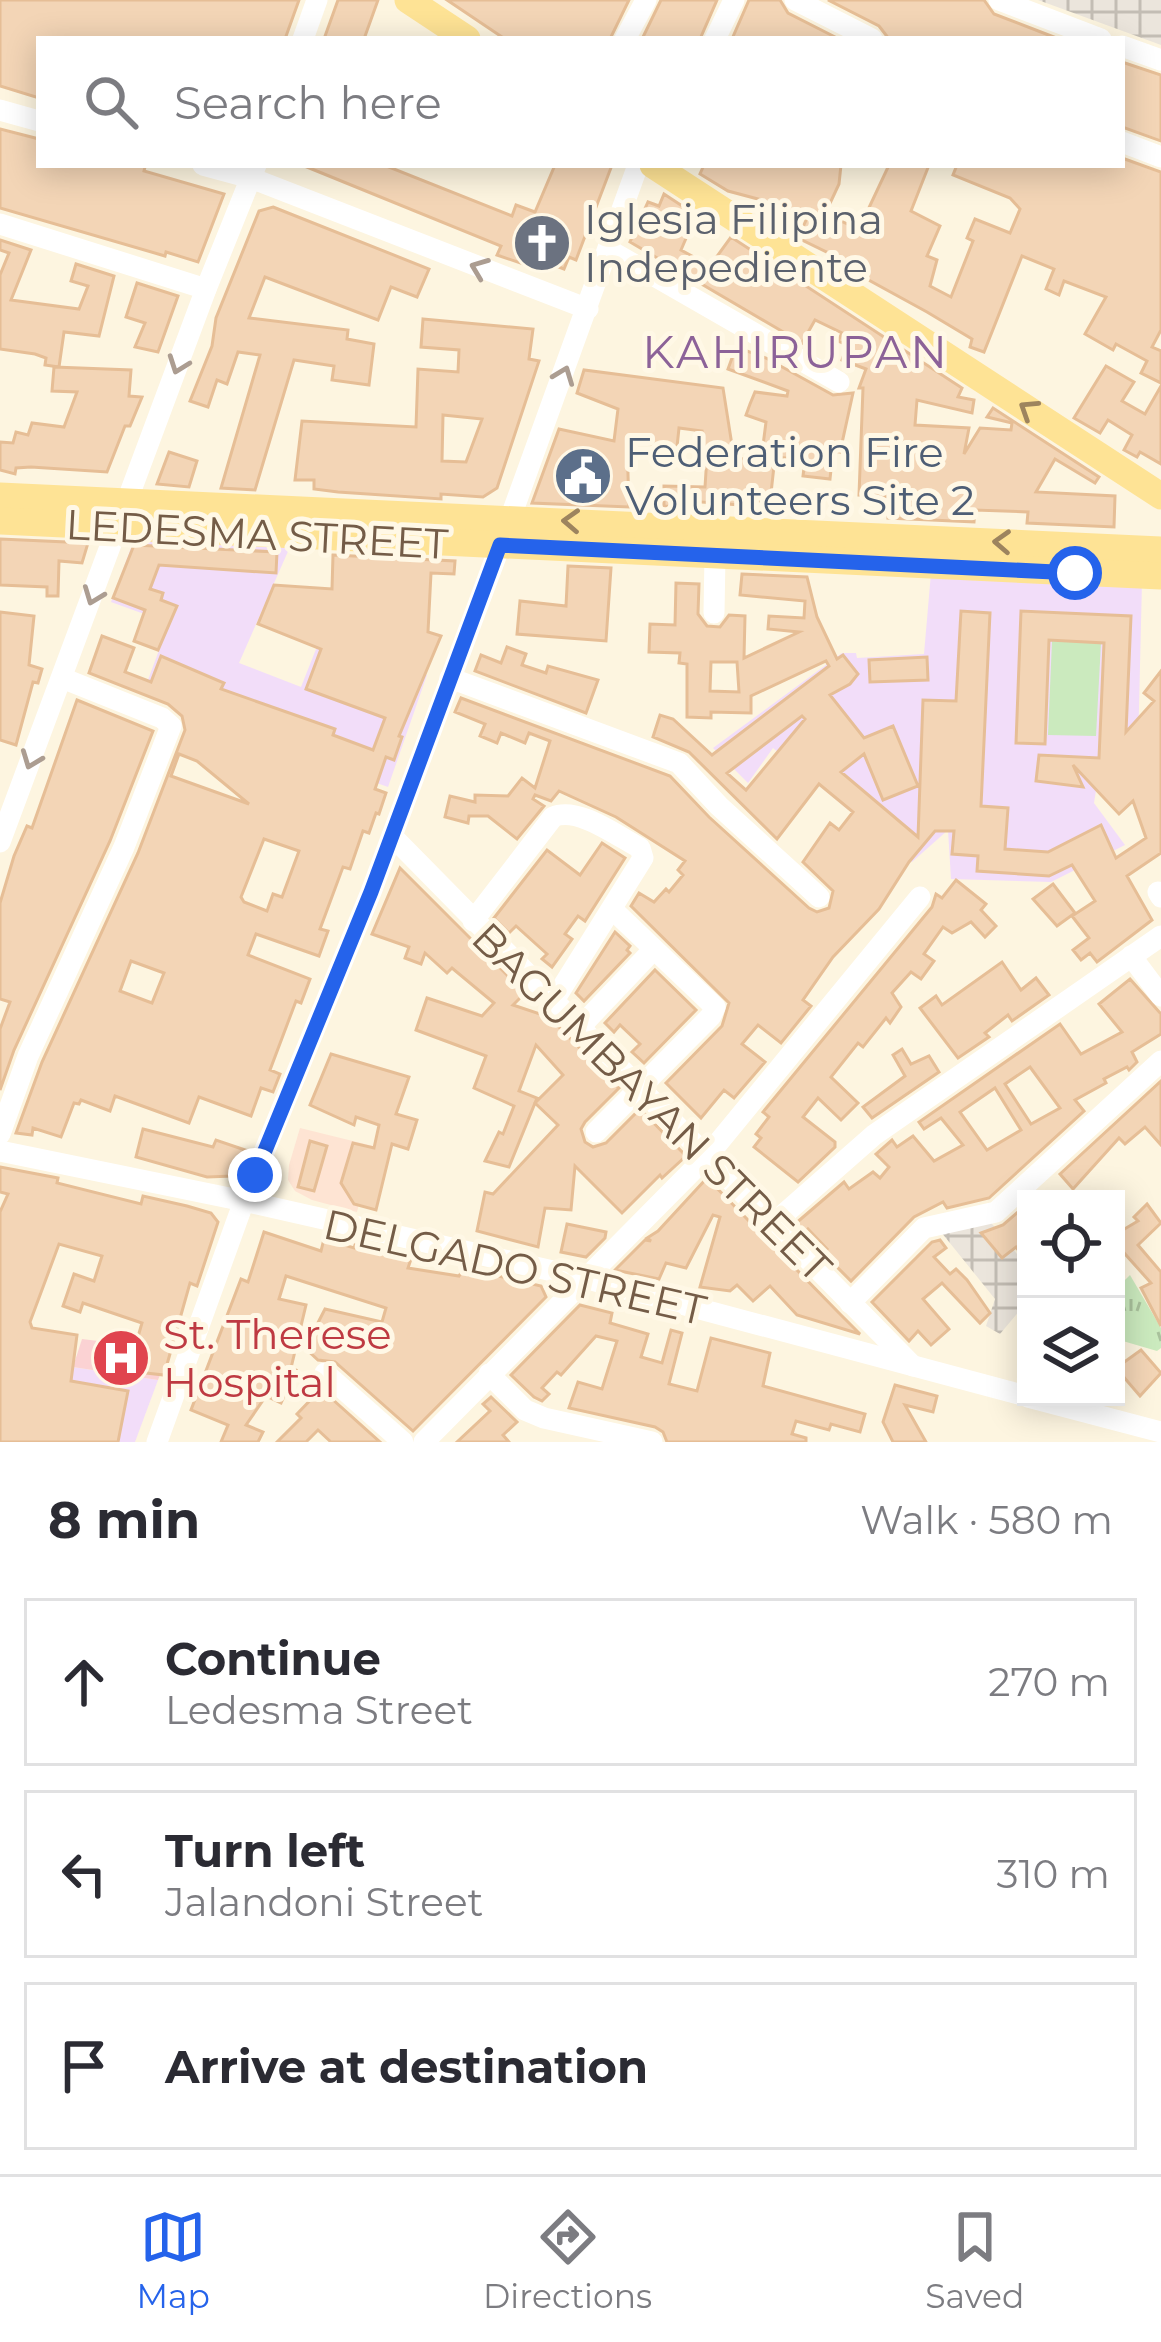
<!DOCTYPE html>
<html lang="en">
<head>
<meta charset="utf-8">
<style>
  body { margin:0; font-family:Montserrat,sans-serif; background:#f7f7f7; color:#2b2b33 }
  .controls { position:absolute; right:36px; bottom:36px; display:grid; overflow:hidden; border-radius:0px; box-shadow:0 6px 30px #0003 }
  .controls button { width:108px; height:108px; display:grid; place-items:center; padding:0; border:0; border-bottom:3px solid #e1e1e2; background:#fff; color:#2b2b33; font:60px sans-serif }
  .stop { position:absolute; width:36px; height:36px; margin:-27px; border:9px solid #2563eb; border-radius:50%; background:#fff }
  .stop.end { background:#2563eb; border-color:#fff; box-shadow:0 3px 12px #0008 }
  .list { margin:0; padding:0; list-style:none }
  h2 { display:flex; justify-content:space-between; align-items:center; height:156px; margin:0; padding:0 48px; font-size:51px }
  h2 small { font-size:39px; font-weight:400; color:#7c7c81 }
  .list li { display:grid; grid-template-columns:78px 1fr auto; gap:36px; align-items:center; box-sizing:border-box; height:168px; margin:0 24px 24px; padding:0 24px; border:3px solid #e1e1e2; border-radius:0px }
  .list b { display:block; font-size:45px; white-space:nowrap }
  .list p { margin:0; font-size:39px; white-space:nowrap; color:#7c7c81 }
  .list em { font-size:39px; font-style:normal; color:#7c7c81 }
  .icon { flex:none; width:66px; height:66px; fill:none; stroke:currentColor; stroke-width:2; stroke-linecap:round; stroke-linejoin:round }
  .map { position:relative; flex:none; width:1161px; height:1442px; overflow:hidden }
  .search { position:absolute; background:#fff; box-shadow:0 6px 30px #0003; left:36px; right:36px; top:36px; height:132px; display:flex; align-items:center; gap:30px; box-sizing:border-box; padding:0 42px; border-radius:0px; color:#7c7c81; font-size:45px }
  .sheet { height:732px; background:#fff }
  nav { display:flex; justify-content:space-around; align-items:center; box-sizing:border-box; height:168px; border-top:3px solid #e1e1e2; background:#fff; font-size:33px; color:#7c7c81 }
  nav a { display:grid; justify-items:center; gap:6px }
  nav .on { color:#2563eb }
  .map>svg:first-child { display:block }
</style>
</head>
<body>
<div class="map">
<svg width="1161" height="1442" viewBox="0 0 1161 1442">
  <defs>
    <pattern id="industrial-grid" width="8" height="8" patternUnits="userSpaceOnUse" patternTransform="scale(3)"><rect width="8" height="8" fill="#ebe5dc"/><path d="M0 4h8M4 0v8" fill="none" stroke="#c3bdb4"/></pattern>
    <pattern id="grass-tufts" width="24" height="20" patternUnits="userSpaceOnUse" patternTransform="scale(3)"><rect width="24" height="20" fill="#cbeabe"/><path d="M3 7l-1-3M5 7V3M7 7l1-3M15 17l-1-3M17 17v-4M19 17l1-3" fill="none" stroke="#a9c19c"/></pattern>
  </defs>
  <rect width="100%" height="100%" fill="#fdf5e0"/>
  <path fill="#fee4d3" d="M300 1128 373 1146 357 1212 312 1200 295 1191 288 1180 289 1165Z"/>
  <g fill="url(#industrial-grid)">
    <path d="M1038 0H1161V45Z"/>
    <path d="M988 1219 1026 1265V1303L1000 1334 986 1326 995 1299 937 1227Z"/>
  </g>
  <g fill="#f2ddf9">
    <path d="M153 533 293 540 239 663 301 687 322 634 427 675 388 787 212 725 216 711 148 680 169 623 111 602 132 545Z"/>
    <path d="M931 573 1142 582 1138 749 1097 784 1094 803 1125 845 1051 882 951 879 948 830 912 862 773 748 748 783 713 748 842 653H856L857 658 924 654Z"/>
    <path d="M0 1356 158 1380 135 1442H0Z"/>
  </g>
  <path fill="#fbd2d3" d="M82 1339 170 1350 158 1380 73 1367Z"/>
  <path fill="url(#grass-tufts)" d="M1130 1275 1161 1328V1348L1157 1351 1116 1339V1289Z"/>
  <path fill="#cbeabe" d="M1052 641 1101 643 1096 736 1048 735Z"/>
  <g fill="#f3d5b6" stroke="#e6be96" stroke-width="3" fill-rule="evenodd">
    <path d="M0 0H299L285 39H39V98L0 86Z"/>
    <path d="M338 0H378L364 39H324Z"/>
    <path d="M447 0H629L610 39H505Z"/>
    <path d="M661 0H717L700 39H642Z"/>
    <path d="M749 0H780L788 13 839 39H732Z"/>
    <path d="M828 0H984L994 14 1059 39H889L879 26Z"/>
    <path d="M1122 62 1161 75V141L1122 127Z"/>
    <path d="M0 129 39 139V165H138L145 167 144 171 224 194 198 262 166 252 165 256 0 208Z"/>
    <path d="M1122 158 1161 172V330L1152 347 1161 351V383L1141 373 1147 361 1116 344 1113 350 1085 334 1106 297 1064 281 1059 295 1046 289 1054 269 1022 256 984 352 970 347 972 339 927 312 845 267 847 262 798 238 807 218 769 202 728 191 700 174 704 165H841L839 184 825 214 859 229 889 165H929L911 211 940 226 927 256 937 260 930 286 951 297 973 241 967 238 975 219 1010 233 1020 209 1010 198 953 175 957 165H1122Z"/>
    <path d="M302 165H384L512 216 516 205 535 212 555 165H612L576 260 569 257 564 269 533 257 529 266 497 255 501 246Z"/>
    <path d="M664 194 696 215 681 250 710 266 731 237 962 388 958 397 974 400 972 413 917 400 915 425 969 428 964 454 980 428 1011 430 1012 423 987 417 993 408 1099 477 1095 483 1055 459 1036 492 1115 496 1114 527 1027 523 1028 512 975 510 974 522 888 518 889 497 859 495 863 388H859L866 369 842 360 847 345 838 341 842 333 815 320 802 343 630 242 648 202 659 206Z"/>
    <path d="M273 207 429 269 417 297 391 287 378 320 265 277 249 318 348 330 347 339 374 344 369 385 332 380 334 366 294 360 255 490 221 488 260 355 238 352 227 384 217 380 208 407 190 401 212 346 216 318 259 211Z"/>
    <path d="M0 240 31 250 11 300 79 309 88 286 71 281 76 264 114 276 99 336 64 332 59 367 45 365 46 358 35 354 0 349V275L9 253 0 250Z"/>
    <path d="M137 283 178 296 158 352 135 347 145 323 126 317Z"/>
    <path d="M423 319 533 329 529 359 539 361 497 488 483 497 441 494V499L338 492 314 489V480H295L302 421 416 427 418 369 458 372 459 350 421 347ZM443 415 482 419 466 462 442 461Z"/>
    <path d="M736 347 766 358 833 395 853 393 840 452 833 451 830 479 803 476 805 460 775 457 770 502 740 499 741 505 689 501V507L664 506V486L705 487 707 456 702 455V431L679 428 677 447 627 441 629 507 532 503 559 429 614 441 618 409 577 393 584 370 723 388 734 458 761 461 766 422 746 415 750 404 755 392 787 396 788 391 728 369Z"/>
    <path d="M1106 366 1134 382 1122 401 1145 414 1161 386V464L1140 452 1137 457 1124 450 1132 435 1108 420 1100 433 1074 418Z"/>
    <path d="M54 367 131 370 129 396 142 397 130 426H125L107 472 31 467 16 468 15 474 0 470V442L13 443 16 432 28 435 32 423 64 427 77 392 52 391Z"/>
    <path d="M169 452 197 461 189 487 157 484Z"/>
    <path d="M0 539 88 543 82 563 59 561 58 596H47V587L0 585Z"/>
    <path d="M134 545 277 552 276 573 159 565 150 589 163 593 161 600 177 606 158 650 134 641 145 610 113 598Z"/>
    <path d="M333 555 455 561 454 574 431 573 428 632 441 636 399 736 402 737 394 760 386 757 375 789 386 793 379 814 376 813 369 833 363 831 350 869 343 867 320 929 328 931 319 956 256 934 248 955 310 979 301 1003 296 1001 270 1070 280 1074 273 1092 261 1088 251 1116 199 1097 189 1123 115 1096 110 1111 81 1100 79 1104 74 1103 61 1137 33 1128 32 1135 16 1133 42 1062 138 853 185 730 182 716 168 704 89 673 102 636 134 648 125 672 151 682 161 656 224 683 221 689 335 729 333 735 373 750 385 718 306 689 321 649 258 624 274 585 332 589ZM179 754 197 761 249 804 171 776ZM264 839 299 851 282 897 273 894 267 911 244 902 241 897ZM131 961 164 973 152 1003 120 991Z"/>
    <path d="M568 566 611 568 606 641 517 634 520 601 566 606Z"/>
    <path d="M742 574 807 577 817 617 837 659 843 655 858 674 850 684 830 695 864 738 893 726 918 786 883 800 864 754 841 772 918 837 923 700 956 701 961 611 990 613 981 806 1008 808 1005 849 1048 852 1101 825 1116 858 1146 838 1133 801 1119 814 1073 765 1083 787 1036 781 1039 755 1099 758 1104 643 1049 640 1045 744 1016 743 1021 611 1131 616 1126 732 1154 701 1144 693 1161 671V853L1127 876 1152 920 1097 962 1090 953 1081 960 1073 950 1089 938 1072 916 1095 901 1072 865 1049 876 977 871 978 856 952 854 954 831H935L909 862 879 909 833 957 803 1000 811 1006 781 1043 758 1025 742 1044 765 1062 734 1098 724 1090 701 1118 666 1083 722 1026 729 1003 631 906 639 893 654 902 666 889 669 892 683 875 678 870 685 861 616 817 559 791 551 801 535 795 533 799 544 806 517 839 488 816H469L468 823 445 817 450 796 475 802V795L508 796 522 778 535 788 550 741 529 733 525 743 501 733 497 743 480 736 485 724 455 712 461 698 670 776 709 817 809 908 817 912 829 908 833 891 803 862 830 823 839 830 853 812 819 784 777 839 689 752 653 737 660 715 673 719 712 755 829 666 826 661 751 696V713L711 712V718L687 717V664L679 663 680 653 649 652 650 624 675 625 676 583 699 584 698 614 707 626 720 627 729 615 745 616 744 658 799 632 768 629 769 616 804 618 805 601 740 595ZM711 662H737L739 692 710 691ZM802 716 805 719 746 790 727 773Z"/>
    <path d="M0 612 34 616 29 665 42 669 38 683 33 682 16 745 0 740Z"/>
    <path d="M507 647 526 654 522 665 546 673 548 666 598 680 586 713 475 671 481 655 501 663Z"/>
    <path d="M927 657 928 680 870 682 869 660Z"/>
    <path d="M77 700 153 731 110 841 14 1050 0 1090V1029L10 1002 0 999V903L14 856 27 826 32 828Z"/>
    <path d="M602 843 625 858 585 921 578 916 565 934 572 939 552 967 542 959 547 954 516 926 509 933 494 918 547 850 580 875Z"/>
    <path d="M400 868 525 993 513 1005 549 1017 619 1088 585 1122 581 1129 585 1142 593 1147 606 1143 640 1109 686 1156 662 1178 660 1175 622 1213 575 1166 571 1210 545 1208 538 1247 477 1231 485 1192 493 1194 558 1125 535 1103 563 1075 536 1045 519 1091 537 1098 509 1167 485 1161 499 1132 503 1134 514 1106 474 1088 486 1056 416 1030 427 998 482 1016 494 1003 452 968 447 973 425 953 421 964 405 958 409 947 372 934Z"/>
    <path d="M956 880 986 904 981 910 996 926 985 937 971 922 952 933 943 927 924 954 934 961 921 979 911 972 892 993 901 1007 890 1023 886 1018 863 1047 858 1043 831 1077 858 1103 841 1120 818 1098 803 1117 835 1142V1147L798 1182 754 1147 761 1138 756 1134 769 1117 763 1112 932 907 936 894 942 898Z"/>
    <path d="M1053 884 1075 913 1057 926 1033 899Z"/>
    <path d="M615 932 630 946 627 950 630 953 584 1001 576 993Z"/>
    <path d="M1002 962 1021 990 1036 978 1049 995 1012 1021 1008 1015 985 1033 989 1037 958 1058 920 1008 936 996 942 1005Z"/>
    <path d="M655 970 696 1010 644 1063 632 1052 640 1044 620 1025 614 1032 605 1023Z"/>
    <path d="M1130 979 1161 1014V1034L1132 1052 1137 1062 1129 1070 1127 1067 1104 1079 1106 1083 1075 1100 1084 1111 989 1198 947 1208 943 1202 914 1217 851 1281 823 1253 827 1249 808 1229 804 1234 795 1224 844 1182 849 1189 873 1172 880 1178 889 1167 876 1154 892 1140 897 1147 913 1136 934 1161 963 1145 941 1118 924 1129 919 1122 1060 1024 1081 1054 1122 1032 1099 1004ZM1030 1067 1060 1108 1031 1124 1005 1084ZM995 1088 1021 1130 987 1150 960 1112Z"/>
    <path d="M902 1049 911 1064 929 1056 939 1072 872 1118 863 1107 905 1076 893 1055Z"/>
    <path d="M331 1054 409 1077 396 1114 417 1120 408 1149 392 1144 376 1210 354 1204 341 1183 353 1143 374 1148 379 1125 356 1117 354 1125 310 1105Z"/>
    <path d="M1161 1081V1145L1145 1127 1125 1144 1119 1138 1073 1189 1060 1174Z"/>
    <path d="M143 1129 213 1147 216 1140 248 1151 241 1169 233 1176 207 1177 136 1157Z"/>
    <path d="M310 1141 327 1146 314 1191 298 1187Z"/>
    <path d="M0 1167 58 1178 57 1183 141 1204 143 1196 187 1206 211 1213 218 1222 197 1286 190 1283 164 1375 128 1371 142 1323 83 1303 80 1312 63 1306 74 1274 94 1281 102 1256 59 1244 30 1322 32 1328 77 1335 71 1381 128 1391 118 1442H0V1212L8 1194 0 1192Z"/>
    <path d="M707 1178 839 1313 860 1334 797 1315 770 1286 753 1301 737 1285 730 1291 700 1287 720 1217 713 1215 686 1268 666 1263 659 1279 615 1270 645 1240 651 1241 647 1238 658 1231Z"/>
    <path d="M1147 1204 1161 1223 1138 1245 1161 1272V1326L1141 1288 1151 1283 1125 1254 1121 1258 1116 1250V1234L1138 1221 1134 1217Z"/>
    <path d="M1026 1205V1260L1016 1247 1002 1258 981 1233 1003 1225Z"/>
    <path d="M567 1224 606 1232 605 1238 586 1257 561 1252Z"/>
    <path d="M264 1232 321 1251 324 1239 354 1248 355 1245 411 1259 408 1268 459 1276 464 1268 541 1286 546 1297 413 1431 335 1362 318 1360 305 1348 325 1309 382 1322 386 1308 286 1276 279 1299 306 1305 291 1368 296 1370 281 1403 266 1396 246 1425 263 1432 258 1442H221L228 1425 191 1410 241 1279 248 1282Z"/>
    <path d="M940 1240 946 1248 934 1257 950 1274 956 1269 967 1280 990 1313 980 1323 942 1283 923 1299 949 1329 931 1345 918 1331 909 1341 872 1302 932 1242Z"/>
    <path d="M580 1305 612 1313 610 1323 648 1334 641 1357 662 1363 671 1330 682 1333 669 1384 697 1391 711 1338 770 1353 763 1386 865 1414 860 1432 831 1424 829 1430 796 1421 792 1434 806 1438V1442H667L663 1432 655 1427 569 1408 578 1382 602 1389 617 1341 596 1336 561 1375 557 1372 542 1388 549 1394 542 1401 534 1397 511 1375Z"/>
    <path d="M1141 1350 1161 1373 1140 1396 1116 1368Z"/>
    <path d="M895 1385 937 1396 933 1412 905 1405 926 1442H893L883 1422Z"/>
    <path d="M321 1389 380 1442H331L318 1430 306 1442H277L301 1418 297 1414Z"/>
    <path d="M491 1397 517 1422 503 1435 509 1442H457L490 1411 483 1404Z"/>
  </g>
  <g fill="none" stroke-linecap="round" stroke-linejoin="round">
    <g stroke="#fff" stroke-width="21">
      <path d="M795 0 872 39"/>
      <path d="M999 0 1101 39"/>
      <path d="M303 39 317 0"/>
      <path d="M625 39 646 0"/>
      <path d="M715 39 734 0"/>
      <path d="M1122 46 1161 60"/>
      <path d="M0 110 39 121"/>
      <path d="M1122 142 1161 157"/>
      <path d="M203 165 251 178 588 309"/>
      <path d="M0 224 206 289"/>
      <path d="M609 250 839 382"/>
      <path d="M510 519 638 165"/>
      <path d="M714 613 715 556"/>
      <path d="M450 678 679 763 719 806 819 897"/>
      <path d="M392 836 913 1366"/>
      <path d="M0 842 206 289 256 165"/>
      <path d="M1158 892 1161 897"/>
      <path d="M473 921 553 817C578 806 617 836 640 848L643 858 553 1002"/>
      <path d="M1131 956 1161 996"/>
      <path d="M581 1026 653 950"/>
      <path d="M596 1132 711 1016 715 1007 613 910"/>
      <path d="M0 1134 28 1056 124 847 171 726 162 718 62 678"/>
      <path d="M0 1151 244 1201 588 1279 1026 1396"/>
      <path d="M775 1222 874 1135 1161 936"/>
      <path d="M850 1303 924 1228 996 1212 1161 1061"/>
      <path d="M325 1373 403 1442"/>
      <path d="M489 1374 525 1410 544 1418 652 1442"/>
      <path d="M1028 1397 1161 1432"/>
      <path d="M157 1442 244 1201 371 892 504 535"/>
      <path d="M424 1442 709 1154 920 897"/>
    </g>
    <g stroke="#fee395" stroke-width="27">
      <path d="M408 0 467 39"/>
      <path d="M653 165 1161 496"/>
      <path d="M0 496 1161 550"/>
      <path d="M0 521 1161 576"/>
    </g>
  </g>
  <defs><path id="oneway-chevron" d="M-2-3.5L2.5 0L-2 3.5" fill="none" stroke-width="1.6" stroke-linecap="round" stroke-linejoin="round" transform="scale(3)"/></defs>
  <g stroke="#ac9d91">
    <use href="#oneway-chevron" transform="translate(479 268) rotate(-159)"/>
    <use href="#oneway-chevron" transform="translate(178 365) rotate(110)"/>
    <use href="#oneway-chevron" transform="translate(564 375) rotate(-69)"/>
    <use href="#oneway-chevron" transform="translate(93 596) rotate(111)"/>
    <use href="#oneway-chevron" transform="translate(31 760) rotate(111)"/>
  </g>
  <g stroke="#9d845e">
    <use href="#oneway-chevron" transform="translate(1028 409) rotate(-147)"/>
    <use href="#oneway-chevron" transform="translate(571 521) rotate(-177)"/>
    <use href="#oneway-chevron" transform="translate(1002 542) rotate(-177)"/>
  </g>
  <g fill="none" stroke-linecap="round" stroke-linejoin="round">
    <path stroke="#2563eb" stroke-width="15" d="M255 1175 371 892 500 545 1075 573"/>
  </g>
  <defs>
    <g id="church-disc" transform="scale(3)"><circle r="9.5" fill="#6b7280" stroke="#fff8e6"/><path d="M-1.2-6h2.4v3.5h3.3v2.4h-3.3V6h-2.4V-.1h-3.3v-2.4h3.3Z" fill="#fff"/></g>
    <g id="civic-disc" transform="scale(3)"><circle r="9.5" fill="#5c6f8a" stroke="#fff8e6"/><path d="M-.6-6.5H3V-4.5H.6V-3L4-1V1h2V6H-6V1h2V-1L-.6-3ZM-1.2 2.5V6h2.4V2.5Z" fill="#fff"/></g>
    <g id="hospital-disc" transform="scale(3)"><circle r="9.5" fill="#e0444e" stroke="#fff8e6"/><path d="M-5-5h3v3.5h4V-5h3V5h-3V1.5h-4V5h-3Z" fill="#fff"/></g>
  </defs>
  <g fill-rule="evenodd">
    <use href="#church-disc" x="542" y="243"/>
    <use href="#civic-disc" x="583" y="476"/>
    <use href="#hospital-disc" x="121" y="1358"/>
  </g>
  <g text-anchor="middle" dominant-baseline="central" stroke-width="10" stroke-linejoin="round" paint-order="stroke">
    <g font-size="42" fill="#5b616d" stroke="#fff8e6" text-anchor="start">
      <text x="584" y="219">Iglesia Filipina<tspan x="584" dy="48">Indepediente</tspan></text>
    </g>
    <g font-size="42" fill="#4e5e75" stroke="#fff8e6" text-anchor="start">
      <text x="625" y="452">Federation Fire<tspan x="625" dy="48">Volunteers Site 2</tspan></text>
    </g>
    <g font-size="42" fill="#745c47" stroke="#fff8e6">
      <text transform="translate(257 534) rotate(3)">LEDESMA STREET</text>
      <text transform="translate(652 1102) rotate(45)">BAGUMBAYAN STREET</text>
      <text transform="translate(515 1267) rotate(13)">DELGADO STREET</text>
    </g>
    <g font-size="42" fill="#be3a42" stroke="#fff8e6" text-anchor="start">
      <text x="163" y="1334">St. Therese<tspan x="163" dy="48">Hospital</tspan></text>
    </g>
    <g font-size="45" letter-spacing="3" fill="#8c6298" stroke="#fff8e6">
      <text x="796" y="351">KAHIRUPAN</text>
    </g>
  </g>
</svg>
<div class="controls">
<button><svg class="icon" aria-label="locate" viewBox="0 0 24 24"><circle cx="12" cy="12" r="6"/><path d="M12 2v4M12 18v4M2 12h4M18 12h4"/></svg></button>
<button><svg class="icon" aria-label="layers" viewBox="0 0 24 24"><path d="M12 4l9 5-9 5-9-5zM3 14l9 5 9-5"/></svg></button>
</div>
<div class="stop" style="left:1075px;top:573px"></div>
<div class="stop end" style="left:255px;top:1175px"></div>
<div class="search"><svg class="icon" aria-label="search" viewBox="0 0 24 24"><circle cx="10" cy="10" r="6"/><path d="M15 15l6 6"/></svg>Search here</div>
</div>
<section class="sheet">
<h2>8 min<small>Walk · 580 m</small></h2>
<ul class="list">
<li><svg class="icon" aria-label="ahead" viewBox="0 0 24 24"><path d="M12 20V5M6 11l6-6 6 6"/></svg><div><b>Continue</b><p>Ledesma Street</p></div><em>270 m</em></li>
<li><svg class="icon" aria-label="left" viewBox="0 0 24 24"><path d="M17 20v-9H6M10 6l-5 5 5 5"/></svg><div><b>Turn left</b><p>Jalandoni Street</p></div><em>310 m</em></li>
<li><svg class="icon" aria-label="arrive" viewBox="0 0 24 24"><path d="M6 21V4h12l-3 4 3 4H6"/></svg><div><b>Arrive at destination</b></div></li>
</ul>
</section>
<nav>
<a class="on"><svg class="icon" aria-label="map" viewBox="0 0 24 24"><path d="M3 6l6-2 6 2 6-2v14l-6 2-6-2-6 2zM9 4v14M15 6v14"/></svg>Map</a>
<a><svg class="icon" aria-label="directions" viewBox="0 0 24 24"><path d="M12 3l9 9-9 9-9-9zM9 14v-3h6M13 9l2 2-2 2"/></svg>Directions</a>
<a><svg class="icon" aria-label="saved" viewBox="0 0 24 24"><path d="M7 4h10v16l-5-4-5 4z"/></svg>Saved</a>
</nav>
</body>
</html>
